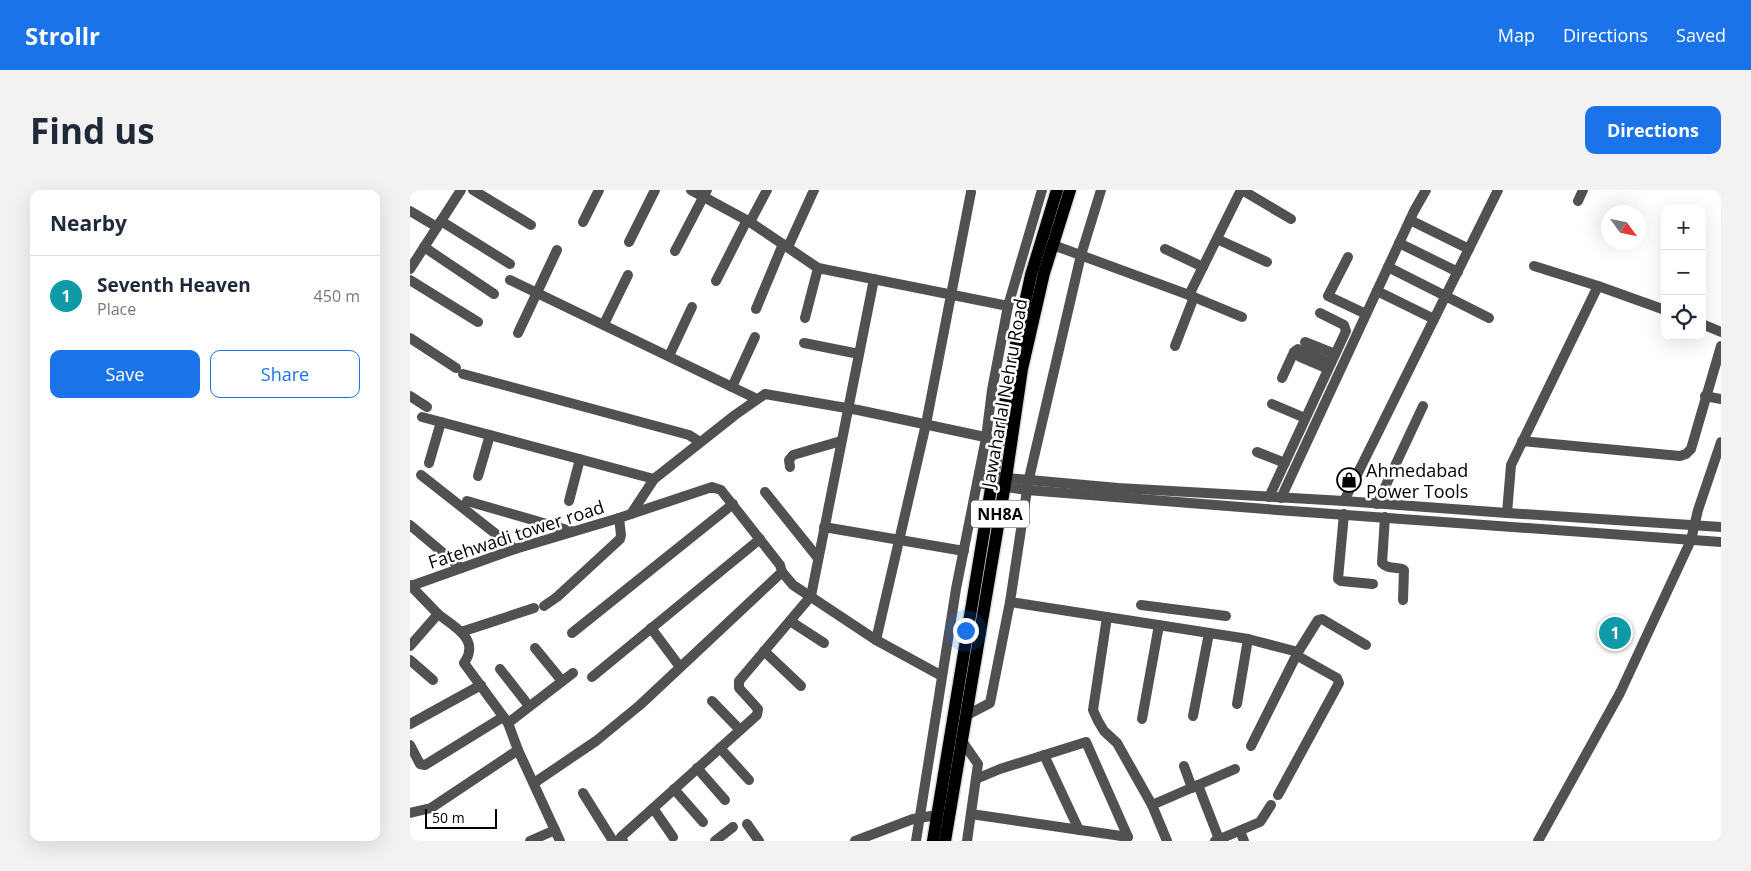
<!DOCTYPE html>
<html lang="en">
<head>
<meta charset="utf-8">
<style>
  body { margin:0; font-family:"Open Sans",sans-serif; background:#f2f2f3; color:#1f2937 }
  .controls { position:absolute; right:15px; top:15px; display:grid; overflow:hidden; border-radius:10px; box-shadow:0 5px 20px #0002 }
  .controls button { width:45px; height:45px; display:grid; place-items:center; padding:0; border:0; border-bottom:1px solid #e0e1e3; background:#fff; color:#1f2937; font:25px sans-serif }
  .compass { position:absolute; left:1191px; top:15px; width:45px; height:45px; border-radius:50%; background:#fff; box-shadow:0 5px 20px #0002; rotate:123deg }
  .scale { position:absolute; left:15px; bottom:12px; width:72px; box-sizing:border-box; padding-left:5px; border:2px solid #000; border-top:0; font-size:14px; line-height:18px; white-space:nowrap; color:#000; -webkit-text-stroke:4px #fff; paint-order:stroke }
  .you { position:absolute; left:555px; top:440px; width:18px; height:18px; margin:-12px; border:4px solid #fff; border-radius:50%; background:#1a73e8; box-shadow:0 0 0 8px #1a73e833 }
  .badge { display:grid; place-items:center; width:32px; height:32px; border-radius:50%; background:#1a73e8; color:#fff; font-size:16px; font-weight:700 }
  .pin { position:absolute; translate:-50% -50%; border:2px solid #fff; box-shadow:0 1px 5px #0006 }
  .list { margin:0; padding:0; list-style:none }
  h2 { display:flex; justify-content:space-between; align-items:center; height:65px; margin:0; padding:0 20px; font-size:21px }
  h2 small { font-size:16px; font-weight:400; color:#747a83 }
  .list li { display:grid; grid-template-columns:32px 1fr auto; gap:15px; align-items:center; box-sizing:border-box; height:80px; padding:0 20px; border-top:1px solid #e0e1e3 }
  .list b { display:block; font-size:19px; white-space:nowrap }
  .list p { margin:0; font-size:16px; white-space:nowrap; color:#747a83 }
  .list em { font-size:16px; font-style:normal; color:#747a83 }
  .actions { display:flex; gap:10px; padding:15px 20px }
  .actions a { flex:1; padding:11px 0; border:1px solid #1a73e8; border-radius:10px; text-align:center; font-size:18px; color:#1a73e8 }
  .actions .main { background:#1a73e8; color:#fff }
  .icon { flex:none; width:28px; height:28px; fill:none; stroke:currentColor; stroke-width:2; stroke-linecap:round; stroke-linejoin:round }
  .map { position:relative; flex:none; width:1311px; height:651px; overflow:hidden; border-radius:10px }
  header { display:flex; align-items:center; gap:30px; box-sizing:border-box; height:70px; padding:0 25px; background:#1a73e8; color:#fff }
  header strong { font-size:24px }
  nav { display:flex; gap:28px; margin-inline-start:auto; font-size:18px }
  .intro { display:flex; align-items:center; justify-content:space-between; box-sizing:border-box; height:120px; padding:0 30px }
  h1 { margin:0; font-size:35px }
  .button { padding:12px 22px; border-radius:10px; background:#1a73e8; color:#fff; font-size:18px; font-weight:700 }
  main { display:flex; gap:30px; padding:0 30px }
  aside { flex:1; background:#fff; border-radius:10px; box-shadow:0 5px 20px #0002 }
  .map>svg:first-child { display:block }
</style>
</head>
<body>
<header>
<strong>Strollr</strong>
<nav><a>Map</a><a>Directions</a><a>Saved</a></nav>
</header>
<div class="intro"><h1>Find us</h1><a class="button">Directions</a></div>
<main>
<aside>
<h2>Nearby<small></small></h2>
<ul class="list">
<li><span class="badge" style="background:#0f9aa8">1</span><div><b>Seventh Heaven</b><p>Place</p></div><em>450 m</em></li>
</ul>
<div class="actions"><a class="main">Save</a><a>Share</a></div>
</aside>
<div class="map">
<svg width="1311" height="651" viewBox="0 0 1311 651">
  <rect width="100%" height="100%" fill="#fff"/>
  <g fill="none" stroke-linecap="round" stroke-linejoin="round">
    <g stroke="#dbdbdb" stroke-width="15">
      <g id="primary">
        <path d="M523 651 601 177 621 85 647 0"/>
        <path d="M535 651 596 288 612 179 634 83 660 0"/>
      </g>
    </g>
    <g stroke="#515151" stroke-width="10">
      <path d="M63 0 121 35"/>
      <path d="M281 0 340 32 408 78 598 116"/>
      <path d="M832 0 881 29"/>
      <path d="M1168 11 1173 0"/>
      <path d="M0 21 27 37"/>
      <path d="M1000 30 1059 59"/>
      <path d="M31 31 100 74"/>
      <path d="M173 32 189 0"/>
      <path d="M340 32 357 0"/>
      <path d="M807 49 857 72"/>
      <path d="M219 52 245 0"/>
      <path d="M989 53 1048 82"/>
      <path d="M643 55 779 105 831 0"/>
      <path d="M14 57 84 104"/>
      <path d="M378 57 404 0"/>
      <path d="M755 59 793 77"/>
      <path d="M265 61 297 0"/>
      <path d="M938 67 918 106 956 124"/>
      <path d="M1124 76 1188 96"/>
      <path d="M978 77 1079 128"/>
      <path d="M0 79 51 0"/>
      <path d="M0 90 68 132"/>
      <path d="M100 90 347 209"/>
      <path d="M306 91 337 30"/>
      <path d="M967 101 1024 129"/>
      <path d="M779 105 832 127"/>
      <path d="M346 119 373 54"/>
      <path d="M395 128 408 78"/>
      <path d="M194 134 218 85"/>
      <path d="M1292 134 1311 142"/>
      <path d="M108 143 147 60"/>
      <path d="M0 148 46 178"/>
      <path d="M895 152 925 164"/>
      <path d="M394 153 449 164"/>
      <path d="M765 156 784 107"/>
      <path d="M259 166 282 117"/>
      <path d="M890 167 918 179"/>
      <path d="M53 184 279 245 290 252"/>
      <path d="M872 188 884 162 888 159 921 173"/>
      <path d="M322 197 345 147"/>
      <path d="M0 206 17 217"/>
      <path d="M1295 206 1311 209"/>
      <path d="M862 214 895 228"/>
      <path d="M12 227 244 289"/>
      <path d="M1112 251 1270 266 1276 264 1281 259 1311 156"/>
      <path d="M847 262 875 273"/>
      <path d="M19 273 31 232"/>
      <path d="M380 277 379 270 383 265 431 251"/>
      <path d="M11 285 105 359"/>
      <path d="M68 286 80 245"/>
      <path d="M617 297 671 65 691 0"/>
      <path d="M355 302 408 368"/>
      <path d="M859 307 936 141 934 135 910 123"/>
      <path d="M871 308 1004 21 1016 0"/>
      <path d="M57 311 161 341"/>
      <path d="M159 311 170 269"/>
      <path d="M934 311 1088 0"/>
      <path d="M967 314 1013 216"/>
      <path d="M1097 323 1101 275 1188 96 1255 120"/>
      <path d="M221 324 244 289 325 225 355 204 448 220 589 250"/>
      <path d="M934 324 928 389 931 391 963 394"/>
      <path d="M975 327 972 373C978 380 987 376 994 380L993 410"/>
      <path d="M0 335 51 378"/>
      <path d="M414 337 554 361"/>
      <path d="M372 382 383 395 466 450"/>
      <path d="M0 395 28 424 0 456"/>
      <path d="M1 396 105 359 209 328 302 297 311 300 370 375 372 382 230 515 186 551 124 593"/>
      <path d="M600 412 838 449 888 462"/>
      <path d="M731 415 816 426"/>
      <path d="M134 416 147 407 210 349 211 345 209 328"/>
      <path d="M28 424C39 433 62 445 59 461 59 465 56 470 54 473L98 533"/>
      <path d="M697 427 683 520 688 531 694 541 707 553 742 615 757 651"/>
      <path d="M380 431 414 453"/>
      <path d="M241 438 270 477"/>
      <path d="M51 442 124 418"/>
      <path d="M162 443 323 314"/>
      <path d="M125 458 152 491"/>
      <path d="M354 461 391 496"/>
      <path d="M0 470 23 490"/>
      <path d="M90 479 119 516"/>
      <path d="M532 486 466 450 516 234 561 2"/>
      <path d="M182 487 350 349"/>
      <path d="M302 511 330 540"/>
      <path d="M827 514 838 449"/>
      <path d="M783 526 799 443"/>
      <path d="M732 529 749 435"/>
      <path d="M0 534 71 495"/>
      <path d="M0 555 10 574 15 575 93 527"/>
      <path d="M841 556 888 462 908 430 912 429 956 455"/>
      <path d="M310 558 339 590"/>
      <path d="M108 560 98 533 163 483"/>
      <path d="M634 565 669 640"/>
      <path d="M774 576 782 598"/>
      <path d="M287 578 315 610"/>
      <path d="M566 589 590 579 676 552 718 647"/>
      <path d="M788 595 809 649"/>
      <path d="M264 599 293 632"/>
      <path d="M173 603 203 651"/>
      <path d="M868 605 929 493 927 488 886 465"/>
      <path d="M742 615 825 579"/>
      <path d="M243 618 263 647"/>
      <path d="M0 623 21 618 108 560 150 651"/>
      <path d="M561 624 718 647"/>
      <path d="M337 634 349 651"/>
      <path d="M830 641 834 651"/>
      <path d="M120 651 145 640"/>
      <path d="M213 651 211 647 347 525 348 519 329 498V491L401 406 464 89"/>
      <path d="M305 651 323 637"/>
      <path d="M805 651 850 632 861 615"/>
      <path d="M1128 651 1210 503 1281 350 1288 320 1311 252"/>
    </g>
    <g stroke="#515151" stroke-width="10">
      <path d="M569 283 596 288 708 298 934 311 1097 323 1311 337"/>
      <path d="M567 293 617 300 867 320 1311 352"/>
      <path d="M557 525 580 513 600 412 617 300"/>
      <path d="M552 551 568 574 557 651"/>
      <path d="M445 651 503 629 527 625"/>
      <path d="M506 651 546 399 576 248 582 200 598 116 632 0"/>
    </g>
    <use href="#primary" stroke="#000" stroke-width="12"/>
  </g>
  <defs>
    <g id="shop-ring" transform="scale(1.25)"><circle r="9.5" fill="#fff" stroke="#000" stroke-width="1.5"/><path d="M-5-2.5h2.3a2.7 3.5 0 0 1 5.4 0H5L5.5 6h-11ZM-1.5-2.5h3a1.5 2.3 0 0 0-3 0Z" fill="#000"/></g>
  </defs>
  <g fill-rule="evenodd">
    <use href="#shop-ring" x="939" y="290"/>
  </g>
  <g text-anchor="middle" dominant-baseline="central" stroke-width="5" stroke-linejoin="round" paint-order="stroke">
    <rect fill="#fff" stroke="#4c4c4c" stroke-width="1" x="561" y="310.5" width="58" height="27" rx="4"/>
    <g font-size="16" font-weight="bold" fill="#000">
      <text x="590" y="324">NH8A</text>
    </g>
    <g font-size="18" fill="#000" stroke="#fff">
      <text transform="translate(594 203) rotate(-80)">Jawaharlal Nehru Road</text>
      <text transform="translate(106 344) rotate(-18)">Fatehwadi tower road</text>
    </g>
    <g font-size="18" fill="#000" stroke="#fff" text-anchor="start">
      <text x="956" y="280">Ahmedabad<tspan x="956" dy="21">Power Tools</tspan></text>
    </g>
  </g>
</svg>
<div class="controls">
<button>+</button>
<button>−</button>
<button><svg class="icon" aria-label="locate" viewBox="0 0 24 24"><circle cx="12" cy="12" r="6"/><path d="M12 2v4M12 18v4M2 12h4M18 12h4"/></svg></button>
</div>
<svg class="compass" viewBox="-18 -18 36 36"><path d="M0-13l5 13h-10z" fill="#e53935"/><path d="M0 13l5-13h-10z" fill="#747a83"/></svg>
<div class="scale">50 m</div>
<div class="you"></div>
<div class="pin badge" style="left:1205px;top:443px;background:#0f9aa8">1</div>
</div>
</main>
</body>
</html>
